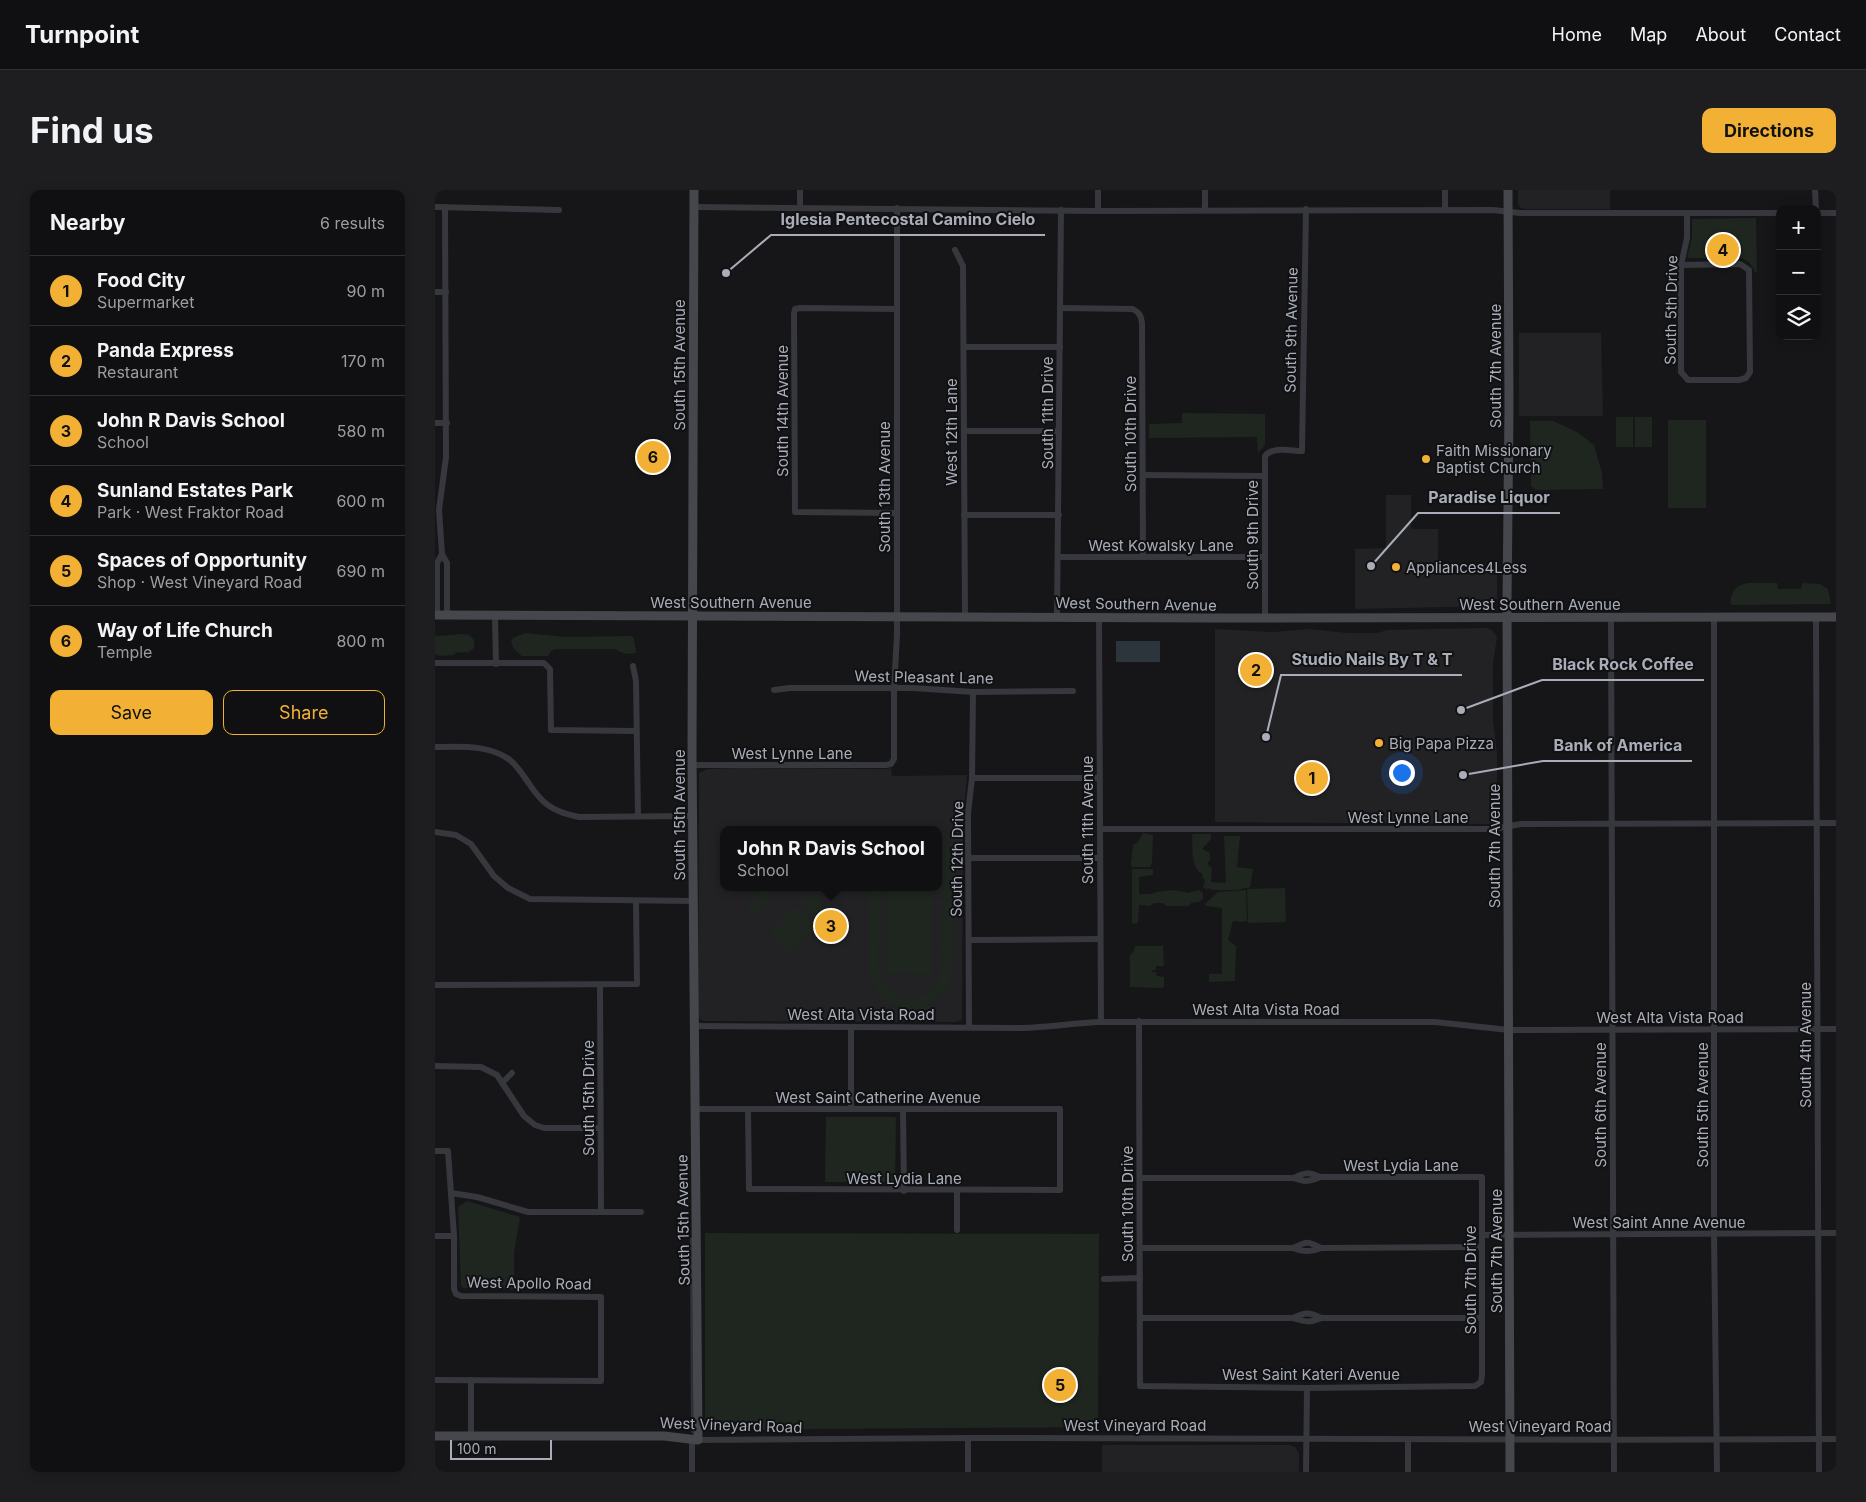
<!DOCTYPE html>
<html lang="en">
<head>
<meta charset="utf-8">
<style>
  body { margin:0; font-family:Inter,sans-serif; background:#1e1e20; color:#f1f3f6 }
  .controls { position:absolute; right:15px; top:15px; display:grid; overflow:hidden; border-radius:10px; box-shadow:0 2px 12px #0003 }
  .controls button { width:45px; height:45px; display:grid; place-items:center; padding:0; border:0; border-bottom:1px solid #303032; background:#101012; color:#f1f3f6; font:25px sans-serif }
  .scale { position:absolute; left:15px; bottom:12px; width:102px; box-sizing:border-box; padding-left:5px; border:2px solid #a8adb8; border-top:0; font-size:14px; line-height:18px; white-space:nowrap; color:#a8adb8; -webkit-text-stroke:4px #111113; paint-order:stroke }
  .you { position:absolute; left:966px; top:582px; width:18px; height:18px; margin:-12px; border:4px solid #fff; border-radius:50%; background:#1a73e8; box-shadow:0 0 0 8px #1a73e833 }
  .badge { display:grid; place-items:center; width:32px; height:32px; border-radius:50%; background:#f2b134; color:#111; font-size:16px; font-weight:700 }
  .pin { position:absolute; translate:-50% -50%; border:2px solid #fff; box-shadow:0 1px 5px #0006 }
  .popup { position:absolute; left:285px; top:636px; width:222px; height:65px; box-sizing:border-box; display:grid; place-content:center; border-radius:10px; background:#101012; filter:drop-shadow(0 1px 4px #0005); font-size:16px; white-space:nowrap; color:#9c9d9f }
  .popup b { font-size:19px; color:#f1f3f6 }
  .popup::after { content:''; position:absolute; left:50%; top:100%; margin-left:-10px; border:10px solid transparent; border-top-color:#101012 }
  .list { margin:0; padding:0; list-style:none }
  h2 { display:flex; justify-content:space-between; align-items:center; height:65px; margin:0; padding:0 20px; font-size:21px }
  h2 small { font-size:16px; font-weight:400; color:#9c9d9f }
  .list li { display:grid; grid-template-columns:32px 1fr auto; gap:15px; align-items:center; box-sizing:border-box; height:70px; padding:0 20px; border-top:1px solid #303032 }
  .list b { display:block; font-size:19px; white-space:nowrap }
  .list p { margin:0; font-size:16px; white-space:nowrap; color:#9c9d9f }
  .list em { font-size:16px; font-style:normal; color:#9c9d9f }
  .actions { display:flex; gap:10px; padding:15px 20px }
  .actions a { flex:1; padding:11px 0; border:1px solid #f2b134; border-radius:10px; text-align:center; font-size:18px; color:#f2b134 }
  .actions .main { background:#f2b134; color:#111 }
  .icon { flex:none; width:28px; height:28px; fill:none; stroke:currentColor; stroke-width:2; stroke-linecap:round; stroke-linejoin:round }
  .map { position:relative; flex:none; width:1401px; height:1282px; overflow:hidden; border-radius:10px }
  header { display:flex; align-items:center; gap:30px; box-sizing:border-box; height:70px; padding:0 25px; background:#101012; border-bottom:1px solid #303032 }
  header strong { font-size:24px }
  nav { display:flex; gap:28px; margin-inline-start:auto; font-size:18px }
  .intro { display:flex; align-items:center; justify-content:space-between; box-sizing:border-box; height:120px; padding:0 30px }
  h1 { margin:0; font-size:35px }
  .button { padding:12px 22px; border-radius:10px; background:#f2b134; color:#111; font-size:18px; font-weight:700 }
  main { display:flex; gap:30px; padding:0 30px }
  aside { flex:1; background:#101012; border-radius:10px; box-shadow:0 2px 12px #0003 }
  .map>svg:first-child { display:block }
</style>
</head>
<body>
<header>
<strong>Turnpoint</strong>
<nav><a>Home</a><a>Map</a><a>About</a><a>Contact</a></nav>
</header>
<div class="intro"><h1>Find us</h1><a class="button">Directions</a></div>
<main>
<aside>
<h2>Nearby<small>6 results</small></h2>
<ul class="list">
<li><span class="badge">1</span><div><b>Food City</b><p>Supermarket</p></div><em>90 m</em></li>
<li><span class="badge">2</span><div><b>Panda Express</b><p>Restaurant</p></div><em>170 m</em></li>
<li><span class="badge">3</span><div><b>John R Davis School</b><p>School</p></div><em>580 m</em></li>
<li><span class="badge">4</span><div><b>Sunland Estates Park</b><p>Park · West Fraktor Road</p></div><em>600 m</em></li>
<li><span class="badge">5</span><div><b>Spaces of Opportunity</b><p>Shop · West Vineyard Road</p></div><em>690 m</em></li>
<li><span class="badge">6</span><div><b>Way of Life Church</b><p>Temple</p></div><em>800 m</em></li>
</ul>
<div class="actions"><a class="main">Save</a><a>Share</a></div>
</aside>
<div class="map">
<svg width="1401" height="1282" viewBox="0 0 1401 1282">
  <rect width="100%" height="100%" fill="#161618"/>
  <g fill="#222225" fill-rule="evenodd">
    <path d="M1083 0H1175V19H1090L1086 18 1083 14Z"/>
    <path d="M1084 143H1166L1168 226H1084Z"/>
    <path d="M951 305H976V339H1003V380H1062V409L1057 416 920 419V359L951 358Z"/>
    <path d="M1052 438 1057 440 1062 447 1058 473V530L1062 564V634L780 632V439L838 442 874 439 912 443H942L952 440Z"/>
    <path d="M305 578 452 579 456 578 457 586 532 585 528 635 527 830 521 832 269 831 265 829 263 826 264 583 273 579ZM288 640H504V697H288Z"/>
    <path d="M667 1255H855L860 1257 864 1263V1282H667Z"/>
  </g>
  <g fill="#1e261f">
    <path d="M1321 28 1322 82H1320L1315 73 1307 68H1252L1257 48V29Z"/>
    <path d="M747 223 830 224V255L823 263 822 247 714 248V234L747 233Z"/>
    <rect x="1181" y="227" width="17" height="30"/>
    <rect x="1200" y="227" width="17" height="30"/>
    <rect x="1233" y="230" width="38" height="88"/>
    <path d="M1095 231H1118L1142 242 1159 255 1167 283 1168 299 1101 300 1096 296Z"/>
    <path d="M1313 393H1342L1343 399H1366L1367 393 1385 394 1393 399 1396 414 1298 415 1295 414C1296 402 1300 395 1313 393Z"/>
    <path d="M90 443 130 447 196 446 199 448 201 463 190 464 180 459H121L116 461 113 466H87L79 459 76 452 78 448Z"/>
    <path d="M28 444 34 445 39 450V458L34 462 20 463 19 465 5 466 0 464V446Z"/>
    <path d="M708 643 718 645 717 673 715 677H697L696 674 698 655 702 653Z"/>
    <path d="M757 644H776V649L767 659 775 663V670L772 674 777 678 776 692 791 693 789 646H805L802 677 818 679 815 697 802 700H777L773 698 772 700 768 697 770 691 767 686 768 684C755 679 758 656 757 644Z"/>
    <path d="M504 645C510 652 515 659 518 668 522 685 518 715 518 733 518 749 519 767 516 783 515 790 512 798 508 804 503 810 496 814 489 817 459 827 437 803 433 776L434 697H445C445 715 444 733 444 751 444 762 442 775 445 785 457 820 501 814 506 778L508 680C507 668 503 658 504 645Z"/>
    <path d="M697 679H718V685L704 687V704H716L721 702 739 700 753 703 764 700 768 703V709L764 712 756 713 754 716H731L728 713H719L715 716 704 715 703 733 697 734Z"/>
    <path d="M452 697H498L497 784 451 783Z"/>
    <path d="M329 698 338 707 320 726 311 717Z"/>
    <path d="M850 698 851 732 813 733 812 699Z"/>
    <path d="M811 700 812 731 806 732 798 731 793 750 801 756 800 791 774 792V784H787V718L771 716 770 714 783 702Z"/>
    <path d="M377 701 397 722 385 734 364 714Z"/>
    <path d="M362 716 382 736 370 749 349 728Z"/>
    <path d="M348 730 368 750 356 762 336 742Z"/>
    <path d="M700 756H728L729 776H721V780L716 781 717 782H721L722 786 729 787V796L727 798 695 797V765L699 761Z"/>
    <path d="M391 927H460L461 929 460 992H390Z"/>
    <path d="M32 1011 85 1027 79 1063V1100L28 1098 26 1095 23 1017Z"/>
    <path d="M270 1043 664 1044 663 1237 270 1240Z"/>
  </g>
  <rect fill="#2c353c" x="681" y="451" width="44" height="21"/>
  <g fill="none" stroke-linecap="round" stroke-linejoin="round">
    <path stroke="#2c353c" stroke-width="2" d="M256 1048 257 1242"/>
    <g stroke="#37383d" stroke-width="6">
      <path d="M365 0V18"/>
      <path d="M663 0V21"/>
      <path d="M1010 0V20"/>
      <path d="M1380 0 1381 19"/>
      <path d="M0 17 124 20"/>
      <path d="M10 17 11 267 4 320 7 364 12 373V425"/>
      <path d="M259 17 663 21 1058 20 1085 23H1345"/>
      <path d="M770 20V0"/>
      <path d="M1382 23H1401"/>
      <path d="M520 60 528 76 530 426"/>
      <path d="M1246 75 1305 74 1314 80 1315 182 1311 188 1304 190H1253L1246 182V75L1252 48V23"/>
      <path d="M0 102H11"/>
      <path d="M625 118 698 119C705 123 706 126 707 133L708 367"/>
      <path d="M529 157H625"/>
      <path d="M0 233H12"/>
      <path d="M529 241H624"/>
      <path d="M708 285 829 286"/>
      <path d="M461 323 360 322 359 124 360 119 365 118 461 119"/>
      <path d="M529 325H624"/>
      <path d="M623 367H829"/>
      <path d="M2 425V373L7 364"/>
      <path d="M60 426 61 474"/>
      <path d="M622 427 626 20"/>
      <path d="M664 427 666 832"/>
      <path d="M1176 427 1179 1282"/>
      <path d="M1381 427 1384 1282"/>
      <path d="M830 428V266C838 256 856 261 867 261L871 19"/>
      <path d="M1279 428V1044L1282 1282"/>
      <path d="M0 473H109L115 479 116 540 201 541"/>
      <path d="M198 476 201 491 203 625"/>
      <path d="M339 500 355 498H478L538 502 638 501"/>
      <path d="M0 557C24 557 54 554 75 570 88 581 94 597 106 609 116 620 130 624 144 627L258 626"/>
      <path d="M257 575H451L456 574 459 569V498L462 445V18"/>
      <path d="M537 588H664"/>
      <path d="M665 639H1058L1086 634 1401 633"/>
      <path d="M0 642 21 645 36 654 59 686 73 698 95 709 258 711"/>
      <path d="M533 668H665"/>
      <path d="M534 750 665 749"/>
      <path d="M165 794 166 1022"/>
      <path d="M0 795 202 794 201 711"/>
      <path d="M704 831 705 1196 872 1198 1040 1196 1046 1192 1047 1185V987H885C874 992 869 992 859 988H705"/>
      <path d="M261 836 587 838C614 837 640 833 666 832H1000L1074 840 1401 839"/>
      <path d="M534 837 533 624 537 588 538 502"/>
      <path d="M0 876 46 877 62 885 89 926 100 935 109 938H165"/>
      <path d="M68 892 77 883"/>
      <path d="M261 919H625V1000L314 999 313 919"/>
      <path d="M416 919V837"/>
      <path d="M468 920 469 1001"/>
      <path d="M0 961H13L19 1046V1099L21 1104 26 1106 166 1107V1191L0 1190"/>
      <path d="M859 988C870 982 874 982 885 987"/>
      <path d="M522 1000V1040"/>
      <path d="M16 1003 42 1007 93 1022H206"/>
      <path d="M1047 1045 1401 1043"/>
      <path d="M0 1046H19"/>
      <path d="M705 1058H858C869 1062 875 1062 886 1058L1047 1057"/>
      <path d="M858 1058C872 1051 873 1051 886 1058"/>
      <path d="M669 1089 705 1088"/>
      <path d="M705 1128H858C870 1132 875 1133 886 1128H1047"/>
      <path d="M858 1128C870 1122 875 1122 886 1128"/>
      <path d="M36 1190V1246"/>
      <path d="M533 1248V1282"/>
      <path d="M257 1249V1282"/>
      <path d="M263 1250C355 1250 446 1248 537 1248 825 1248 1113 1251 1401 1249"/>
      <path d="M973 1250V1282"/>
      <path d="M871 1282 872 1198"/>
    </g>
    <g stroke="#45474d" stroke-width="9">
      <path d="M1073 0 1074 219 1072 413 1075 1282"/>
      <path d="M0 425 778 428 1401 427"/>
      <path d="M0 1246H229L263 1250 257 565 259 0"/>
    </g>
  </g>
  <g fill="#f2b134" stroke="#111113" stroke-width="2">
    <circle cx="991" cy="269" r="5"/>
    <circle cx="961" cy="377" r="5"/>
    <circle cx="944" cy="553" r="5"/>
  </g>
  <g text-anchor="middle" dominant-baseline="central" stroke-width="4" stroke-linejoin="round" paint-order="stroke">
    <g font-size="15" fill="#a8adb8" stroke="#111113">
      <text transform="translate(1236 120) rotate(-89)">South 5th Drive</text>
      <text transform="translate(856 140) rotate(-89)">South 9th Avenue</text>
      <text transform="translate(244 175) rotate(-90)">South 15th Avenue</text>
      <text transform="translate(1060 176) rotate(-90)">South 7th Avenue</text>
      <text transform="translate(347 221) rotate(-90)">South 14th Avenue</text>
      <text transform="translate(612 223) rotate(-90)">South 11th Drive</text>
      <text transform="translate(516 242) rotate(-90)">West 12th Lane</text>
      <text transform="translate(695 244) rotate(-90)">South 10th Drive</text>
      <text transform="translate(449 297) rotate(-90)">South 13th Avenue</text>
      <text transform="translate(817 345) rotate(-90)">South 9th Drive</text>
      <text x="726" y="355">West Kowalsky Lane</text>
      <text x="296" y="412">West Southern Avenue</text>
      <text transform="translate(701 414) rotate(1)">West Southern Avenue</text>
      <text x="1105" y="414">West Southern Avenue</text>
      <text transform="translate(489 487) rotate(1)">West Pleasant Lane</text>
      <text x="357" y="563">West Lynne Lane</text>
      <text transform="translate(244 625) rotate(-90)">South 15th Avenue</text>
      <text x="973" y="627">West Lynne Lane</text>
      <text transform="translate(652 630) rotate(-90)">South 11th Avenue</text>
      <text transform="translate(1059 656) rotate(-90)">South 7th Avenue</text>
      <text transform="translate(522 669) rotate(-89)">South 12th Drive</text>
      <text x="831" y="819">West Alta Vista Road</text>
      <text x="426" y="824">West Alta Vista Road</text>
      <text x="1235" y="827">West Alta Vista Road</text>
      <text transform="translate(1370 855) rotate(-90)">South 4th Avenue</text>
      <text x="443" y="907">West Saint Catherine Avenue</text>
      <text transform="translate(153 908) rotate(-90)">South 15th Drive</text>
      <text transform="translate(1165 915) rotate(-90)">South 6th Avenue</text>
      <text transform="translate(1267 915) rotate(-90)">South 5th Avenue</text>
      <text x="966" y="975">West Lydia Lane</text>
      <text x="469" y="988">West Lydia Lane</text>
      <text transform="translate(692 1014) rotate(-90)">South 10th Drive</text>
      <text transform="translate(248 1030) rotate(-91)">South 15th Avenue</text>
      <text x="1224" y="1032">West Saint Anne Avenue</text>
      <text transform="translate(1061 1061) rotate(-90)">South 7th Avenue</text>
      <text transform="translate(1035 1090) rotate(-90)">South 7th Drive</text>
      <text transform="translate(94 1093) rotate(1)">West Apollo Road</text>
      <text x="876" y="1184">West Saint Kateri Avenue</text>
      <text transform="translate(296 1235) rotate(2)">West Vineyard Road</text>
      <text x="700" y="1235">West Vineyard Road</text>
      <text x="1105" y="1236">West Vineyard Road</text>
    </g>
    <g font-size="15" fill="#a8adb8" stroke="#111113" text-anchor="start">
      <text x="1001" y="260">Faith Missionary<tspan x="1001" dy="17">Baptist Church</tspan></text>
      <text x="971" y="377">Appliances4Less</text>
      <text x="954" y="553">Big Papa Pizza</text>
    </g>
  </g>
  <path fill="none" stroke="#a8adb8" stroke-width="2" d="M291 83L336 45H610M936 376L983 323H1125M831 547L846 485H1027M1026 520L1107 490H1269M1028 585L1108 571H1257"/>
  <g fill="#a8adb8" stroke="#111113" stroke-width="2">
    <circle cx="291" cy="83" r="5"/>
    <circle cx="936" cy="376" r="5"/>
    <circle cx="831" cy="547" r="5"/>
    <circle cx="1026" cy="520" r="5"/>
    <circle cx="1028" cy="585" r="5"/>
  </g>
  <g font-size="16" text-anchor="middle" font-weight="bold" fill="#a8adb8" stroke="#111113" stroke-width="4" stroke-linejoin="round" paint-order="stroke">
    <text x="473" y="35">Iglesia Pentecostal Camino Cielo</text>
    <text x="1054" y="313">Paradise Liquor</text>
    <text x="937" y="475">Studio Nails By T &amp; T</text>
    <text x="1188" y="480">Black Rock Coffee</text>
    <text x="1183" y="561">Bank of America</text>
  </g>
</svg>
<div class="controls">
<button>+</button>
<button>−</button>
<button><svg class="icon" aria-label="layers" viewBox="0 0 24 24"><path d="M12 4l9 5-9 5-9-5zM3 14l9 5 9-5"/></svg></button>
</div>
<div class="scale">100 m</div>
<div class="you"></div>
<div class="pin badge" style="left:877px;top:588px">1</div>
<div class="pin badge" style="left:821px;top:480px">2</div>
<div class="pin badge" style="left:396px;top:736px">3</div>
<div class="popup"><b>John R Davis School</b>School</div>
<div class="pin badge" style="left:1288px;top:60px">4</div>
<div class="pin badge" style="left:625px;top:1195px">5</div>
<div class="pin badge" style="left:218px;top:267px">6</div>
</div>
</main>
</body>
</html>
